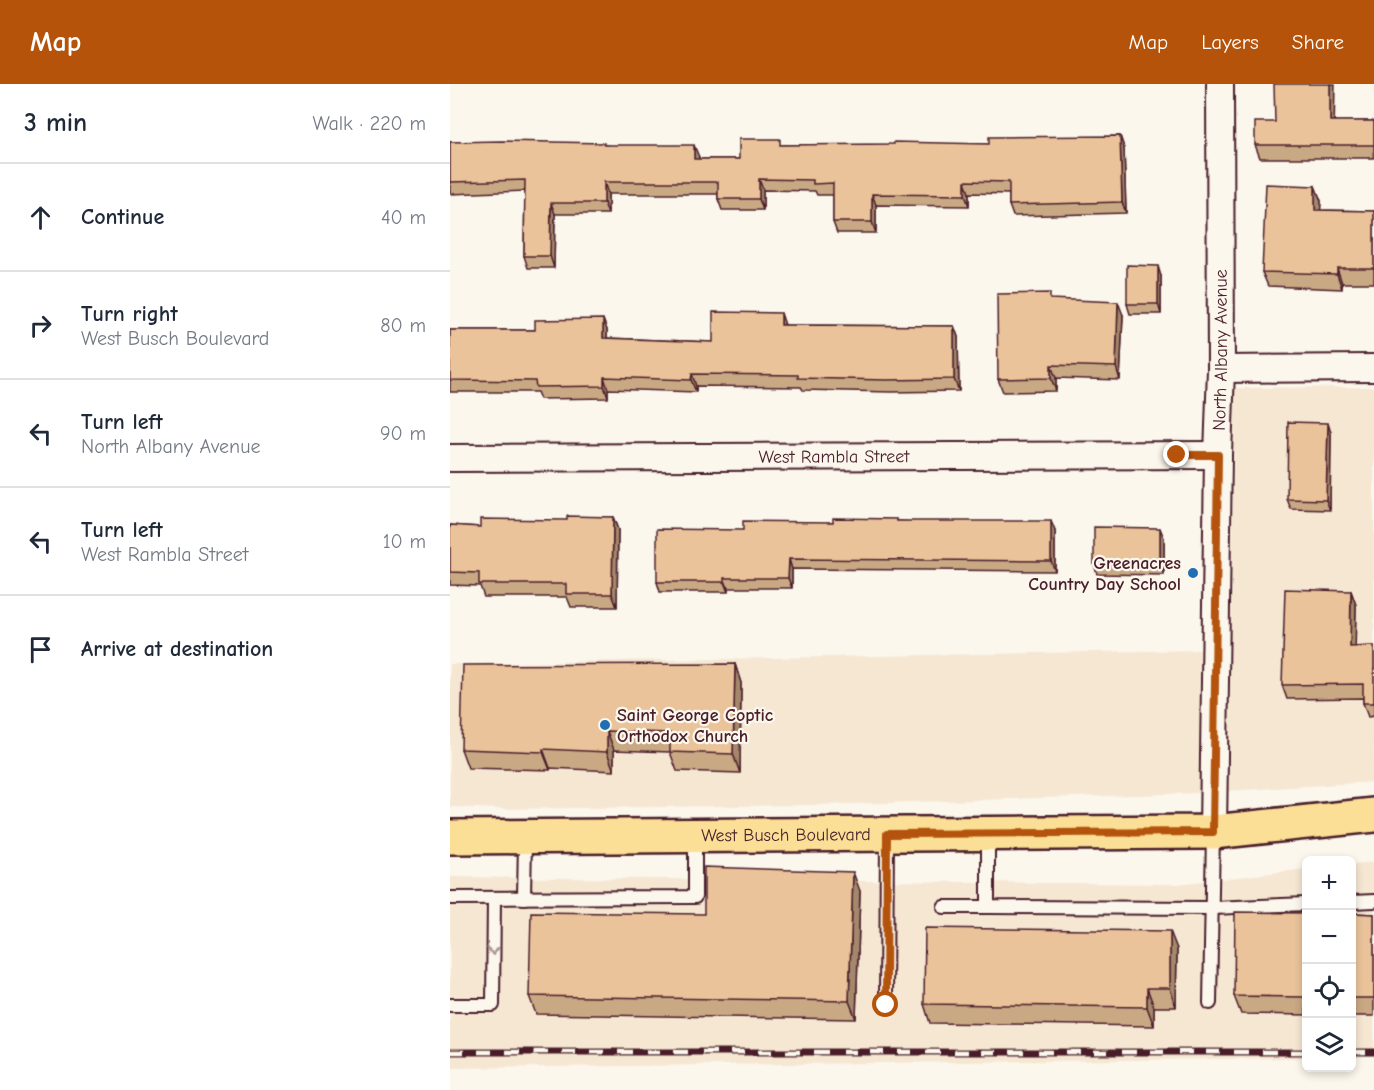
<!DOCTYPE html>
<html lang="en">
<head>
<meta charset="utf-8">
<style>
  body { margin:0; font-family:"Comic Neue",sans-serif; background:#f2f2f3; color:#1f2937 }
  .controls { position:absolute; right:18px; bottom:18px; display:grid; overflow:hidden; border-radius:9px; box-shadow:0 3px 9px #0003 }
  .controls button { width:54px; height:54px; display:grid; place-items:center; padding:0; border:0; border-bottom:2px solid #e0e1e3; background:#fff; color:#1f2937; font:30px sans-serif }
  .stop { position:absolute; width:18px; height:18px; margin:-14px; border:4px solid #b45309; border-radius:50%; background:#fff }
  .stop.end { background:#b45309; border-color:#fff; box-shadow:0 2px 6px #0008 }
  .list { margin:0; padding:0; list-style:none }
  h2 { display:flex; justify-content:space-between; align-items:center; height:78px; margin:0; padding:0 24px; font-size:26px }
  h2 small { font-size:20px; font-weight:400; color:#747a83 }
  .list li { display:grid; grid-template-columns:39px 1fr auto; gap:18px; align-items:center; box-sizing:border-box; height:108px; padding:0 24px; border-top:2px solid #e0e1e3 }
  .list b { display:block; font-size:22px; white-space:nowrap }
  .list p { margin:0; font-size:20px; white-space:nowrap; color:#747a83 }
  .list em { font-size:20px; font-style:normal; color:#747a83 }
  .icon { flex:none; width:33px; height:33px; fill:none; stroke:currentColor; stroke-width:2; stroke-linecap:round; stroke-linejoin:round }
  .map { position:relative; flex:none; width:924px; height:1006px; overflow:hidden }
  header { display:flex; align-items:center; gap:36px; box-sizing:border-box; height:84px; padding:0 30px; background:#b45309; color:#fff }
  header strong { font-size:28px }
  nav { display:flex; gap:33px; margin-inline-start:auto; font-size:21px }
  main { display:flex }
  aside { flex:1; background:#fff }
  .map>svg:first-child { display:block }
</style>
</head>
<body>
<header>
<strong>Map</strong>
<nav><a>Map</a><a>Layers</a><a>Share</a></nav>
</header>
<main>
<aside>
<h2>3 min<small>Walk · 220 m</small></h2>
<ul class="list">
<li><svg class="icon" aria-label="ahead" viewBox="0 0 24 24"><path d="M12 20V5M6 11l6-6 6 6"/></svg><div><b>Continue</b></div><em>40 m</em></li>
<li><svg class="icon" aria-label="right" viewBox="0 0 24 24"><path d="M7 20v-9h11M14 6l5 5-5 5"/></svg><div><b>Turn right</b><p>West Busch Boulevard</p></div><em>80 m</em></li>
<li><svg class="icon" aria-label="left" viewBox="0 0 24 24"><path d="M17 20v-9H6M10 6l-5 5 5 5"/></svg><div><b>Turn left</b><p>North Albany Avenue</p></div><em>90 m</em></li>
<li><svg class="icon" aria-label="left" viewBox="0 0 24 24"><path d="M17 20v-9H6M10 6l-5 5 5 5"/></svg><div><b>Turn left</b><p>West Rambla Street</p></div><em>10 m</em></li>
<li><svg class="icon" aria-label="arrive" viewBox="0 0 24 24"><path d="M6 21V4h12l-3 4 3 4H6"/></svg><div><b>Arrive at destination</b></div></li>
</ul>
</aside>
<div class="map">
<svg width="924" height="1006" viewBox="0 0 924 1006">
  <rect width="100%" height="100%" fill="#fbf7ec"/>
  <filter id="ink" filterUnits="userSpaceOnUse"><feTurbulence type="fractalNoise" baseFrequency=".0167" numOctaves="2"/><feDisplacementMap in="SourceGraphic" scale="12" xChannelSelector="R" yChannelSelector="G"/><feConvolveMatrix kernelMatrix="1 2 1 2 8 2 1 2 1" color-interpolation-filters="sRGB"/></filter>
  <g filter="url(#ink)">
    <g fill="#f6e7d3">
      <path d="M924 303V698L778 707 785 304Z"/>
      <path d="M750 566 749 709 369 721 51 725 0 723V580Z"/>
      <path d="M924 778V972L902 973V780Z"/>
      <path d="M856 785V974L0 984V793L727 800Z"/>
    </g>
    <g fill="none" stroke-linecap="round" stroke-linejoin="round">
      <g stroke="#4a1f2b" stroke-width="16">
        <g id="lane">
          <path d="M538 750V823L762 824 856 820"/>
          <path d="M0 814 245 813V752"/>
          <path d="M74 814 75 755"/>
          <path d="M902 818 924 817"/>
          <path d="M494 823H538"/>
          <path d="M760 919 763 749"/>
          <path d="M0 921H43L44 814"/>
          <path d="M436 921 437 751"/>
        </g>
      </g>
      <g stroke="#4a1f2b" stroke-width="30">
        <g id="street">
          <path d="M771 285 924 284"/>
          <path id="s1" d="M0 374 768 371"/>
          <path id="s2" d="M763 748 768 371 771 285 770 0"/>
        </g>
      </g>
      <g stroke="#4a1f2b" stroke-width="38">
        <g id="primary">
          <path id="s3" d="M0 753 763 748 924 731"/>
        </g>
      </g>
      <use href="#lane" stroke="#fbf7ec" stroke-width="12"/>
      <use href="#street" stroke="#fbf7ec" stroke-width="26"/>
      <use href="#primary" stroke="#fbdf96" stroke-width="33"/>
      <g stroke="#4a1f2b" stroke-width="7">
        <g id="rail">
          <path d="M0 968H856"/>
          <path d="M902 968H924"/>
        </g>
      </g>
      <use href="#rail" stroke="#fbf7ec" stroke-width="4.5" stroke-dasharray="14" stroke-linecap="butt"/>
    </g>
    <g fill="#c9a884" stroke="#4a1f2b" stroke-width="1.5">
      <path d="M924 37V74H810L805 61 825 38Z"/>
      <path d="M670 52 674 64 676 129 563 132 559 121V110L519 109V122L426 121V149H387L383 138V111H367L365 107 313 106V126H272L268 115V110H158V130H105L104 184H78L74 172 75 107 1 110 0 107V58L155 61 249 73V75H289L332 61 539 60Z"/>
      <path d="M865 102 871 117 870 126 924 127V199H892V205L818 202 812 188Z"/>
      <path d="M711 192V230H680L677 220Z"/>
      <path d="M673 231 670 296 606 294V307L553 308 548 295Z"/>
      <path d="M335 241 504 242 508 253 509 307 441 308 353 306 351 303 246 302V308L158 305V314L90 315 87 308H0V246H157V254L263 258Z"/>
      <path d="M881 349 880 426 841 425 837 415Z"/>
      <path d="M163 433 168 446 167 523H121L117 513H34L30 502 0 501V441L30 443Z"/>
      <path d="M448 437 605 447V487L342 485V504H278V508H210L207 498 293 446 383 438Z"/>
      <path d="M714 454V491L647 490 644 480Z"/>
      <path d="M901 507 906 521 905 563 924 562V632L918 633 913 619V614L837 615 832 601Z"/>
      <path d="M285 580 291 599 290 689 227 687 220 668 164 666V687L100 684V686L18 684 11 665Z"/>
      <path d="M410 807 406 935 86 930 79 912 254 830Z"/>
      <path d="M856 829V931L791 930 784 912Z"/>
      <path d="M902 829 924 830V932H902Z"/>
      <path d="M727 865 726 923H704V942L480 939 474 920Z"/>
    </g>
    <g fill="#a4886c" stroke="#4a1f2b" stroke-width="1.5">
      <path d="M880 0H885L884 50 880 37Z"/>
      <path d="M670 52 674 64 676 129 672 118Z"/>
      <path d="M244 61 249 73 248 86 244 75Z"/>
      <path d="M309 95 313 106V126L309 115Z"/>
      <path d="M515 97 519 109V122L515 111Z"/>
      <path d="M154 98 158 110V130L154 119Z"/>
      <path d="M865 102 871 117 870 140 865 126Z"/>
      <path d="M422 110 426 121V149L422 138Z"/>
      <path d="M101 119 105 130 104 184 100 172Z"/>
      <path d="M708 182 711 192V230L708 220Z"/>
      <path d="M887 184 892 199V205L887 190Z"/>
      <path d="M668 218 673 231 670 296 666 283Z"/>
      <path d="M331 229 335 241H331Z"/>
      <path d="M153 235 157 246V265L153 254Z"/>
      <path d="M504 242 508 253 509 307 504 295Z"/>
      <path d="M601 281 606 294V307L601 294Z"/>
      <path d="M242 290 246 302V308L241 296Z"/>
      <path d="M154 293 158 305V314L154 302Z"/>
      <path d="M878 339 881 349 880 426 876 416Z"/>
      <path d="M163 433 168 446 167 523 162 510Z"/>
      <path d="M601 437 605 447V487L601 477Z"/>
      <path d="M710 444 714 454V491L710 481Z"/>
      <path d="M339 475 342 485V504L338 494Z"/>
      <path d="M274 494 278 504V508L274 498Z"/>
      <path d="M901 507 906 521 905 576 900 563Z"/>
      <path d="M285 580 291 599 290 689 283 670Z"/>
      <path d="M157 647 164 666V687L157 668Z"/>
      <path d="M93 665 100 684V686L93 668Z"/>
      <path d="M403 788 410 807 406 935 399 917Z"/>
      <path d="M720 847 727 865 726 923 720 904Z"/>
      <path d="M697 904 704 923V942L697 923Z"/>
    </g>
    <g fill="#eac39a" stroke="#4a1f2b" stroke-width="1.5">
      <path d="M824 0H880V37H924V61H805V38H825Z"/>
      <path d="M670 52 672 118 559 121V98L515 97V111L422 110V138H383V99L363 100V96L309 95V115H268V98H154V119H101L100 172H74L75 96 0 98V58L51 57 154 59V61H244V75H289V55H330V61L444 60V58L539 60V53Z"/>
      <path d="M816 100 865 102V126L924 127V184H887V190L812 188Z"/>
      <path d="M677 181 708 182V220H677Z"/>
      <path d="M600 209V215L668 218 666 283 601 281V294L548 295 547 210Z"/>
      <path d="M263 228 331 229V241L504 242V295L436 296 348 294V291L242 290 241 296 154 293V302L86 303 85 297 0 296V246H85V236L153 235V254L263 258Z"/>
      <path d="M838 338 878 339 876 416 837 415Z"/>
      <path d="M117 432 163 433 162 510H116V500H29V489L0 488V441L30 443V435L117 436Z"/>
      <path d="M383 434 447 435V437H601V477L339 475 338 494H274V498H207V445L293 446V437L383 438Z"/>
      <path d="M644 443 710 444V481L644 480Z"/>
      <path d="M835 505 901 507 900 563 924 562V619H913V600L832 601Z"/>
      <path d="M285 580 283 670 220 668V649L157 647V668L93 665V668L11 665 13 581Z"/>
      <path d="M254 783 403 788 399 917 79 912 81 828 254 830Z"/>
      <path d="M785 828 856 829V913L784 912Z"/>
      <path d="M902 829 924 830V914H902Z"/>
      <path d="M475 844 720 847V904H697V923L474 920Z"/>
    </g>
    <defs><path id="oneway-chevron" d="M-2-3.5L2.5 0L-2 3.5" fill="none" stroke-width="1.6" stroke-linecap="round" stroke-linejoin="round" transform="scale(1.5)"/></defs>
    <use stroke="#ab9695" href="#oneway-chevron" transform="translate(43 867) rotate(91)"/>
  </g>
  <g fill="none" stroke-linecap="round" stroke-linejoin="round" filter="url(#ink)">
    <path stroke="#b45309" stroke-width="8" d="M436 921 437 750 763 748 768 371H727"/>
  </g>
  <g fill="#1f6fb2" stroke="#fbf7ec" stroke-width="2">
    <circle cx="743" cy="489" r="6"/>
    <circle cx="155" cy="641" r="6"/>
  </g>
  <g text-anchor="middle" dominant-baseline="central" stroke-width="4.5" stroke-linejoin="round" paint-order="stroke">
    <g font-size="18" fill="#4a1f2b" stroke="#fbf7ec">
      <text stroke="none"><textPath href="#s2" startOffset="482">North Albany Avenue</textPath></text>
      <text stroke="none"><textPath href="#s1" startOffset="384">West Rambla Street</textPath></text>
      <text stroke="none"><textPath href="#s3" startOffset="336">West Busch Boulevard</textPath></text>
    </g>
    <g font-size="18" font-weight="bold" fill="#4a1f2b" stroke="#fbf7ec" text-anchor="end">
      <text x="731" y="479">Greenacres<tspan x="731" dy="21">Country Day School</tspan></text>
      <text x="167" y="631" text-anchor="start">Saint George Coptic<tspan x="167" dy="21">Orthodox Church</tspan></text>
    </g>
  </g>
</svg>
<div class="controls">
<button>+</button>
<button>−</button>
<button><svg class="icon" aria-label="locate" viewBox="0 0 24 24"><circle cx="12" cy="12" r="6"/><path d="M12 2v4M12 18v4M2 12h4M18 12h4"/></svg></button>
<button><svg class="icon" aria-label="layers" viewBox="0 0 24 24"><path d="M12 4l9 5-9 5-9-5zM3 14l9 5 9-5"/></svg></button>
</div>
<div class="stop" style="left:436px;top:921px"></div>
<div class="stop end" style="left:727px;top:371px"></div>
</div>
</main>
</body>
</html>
